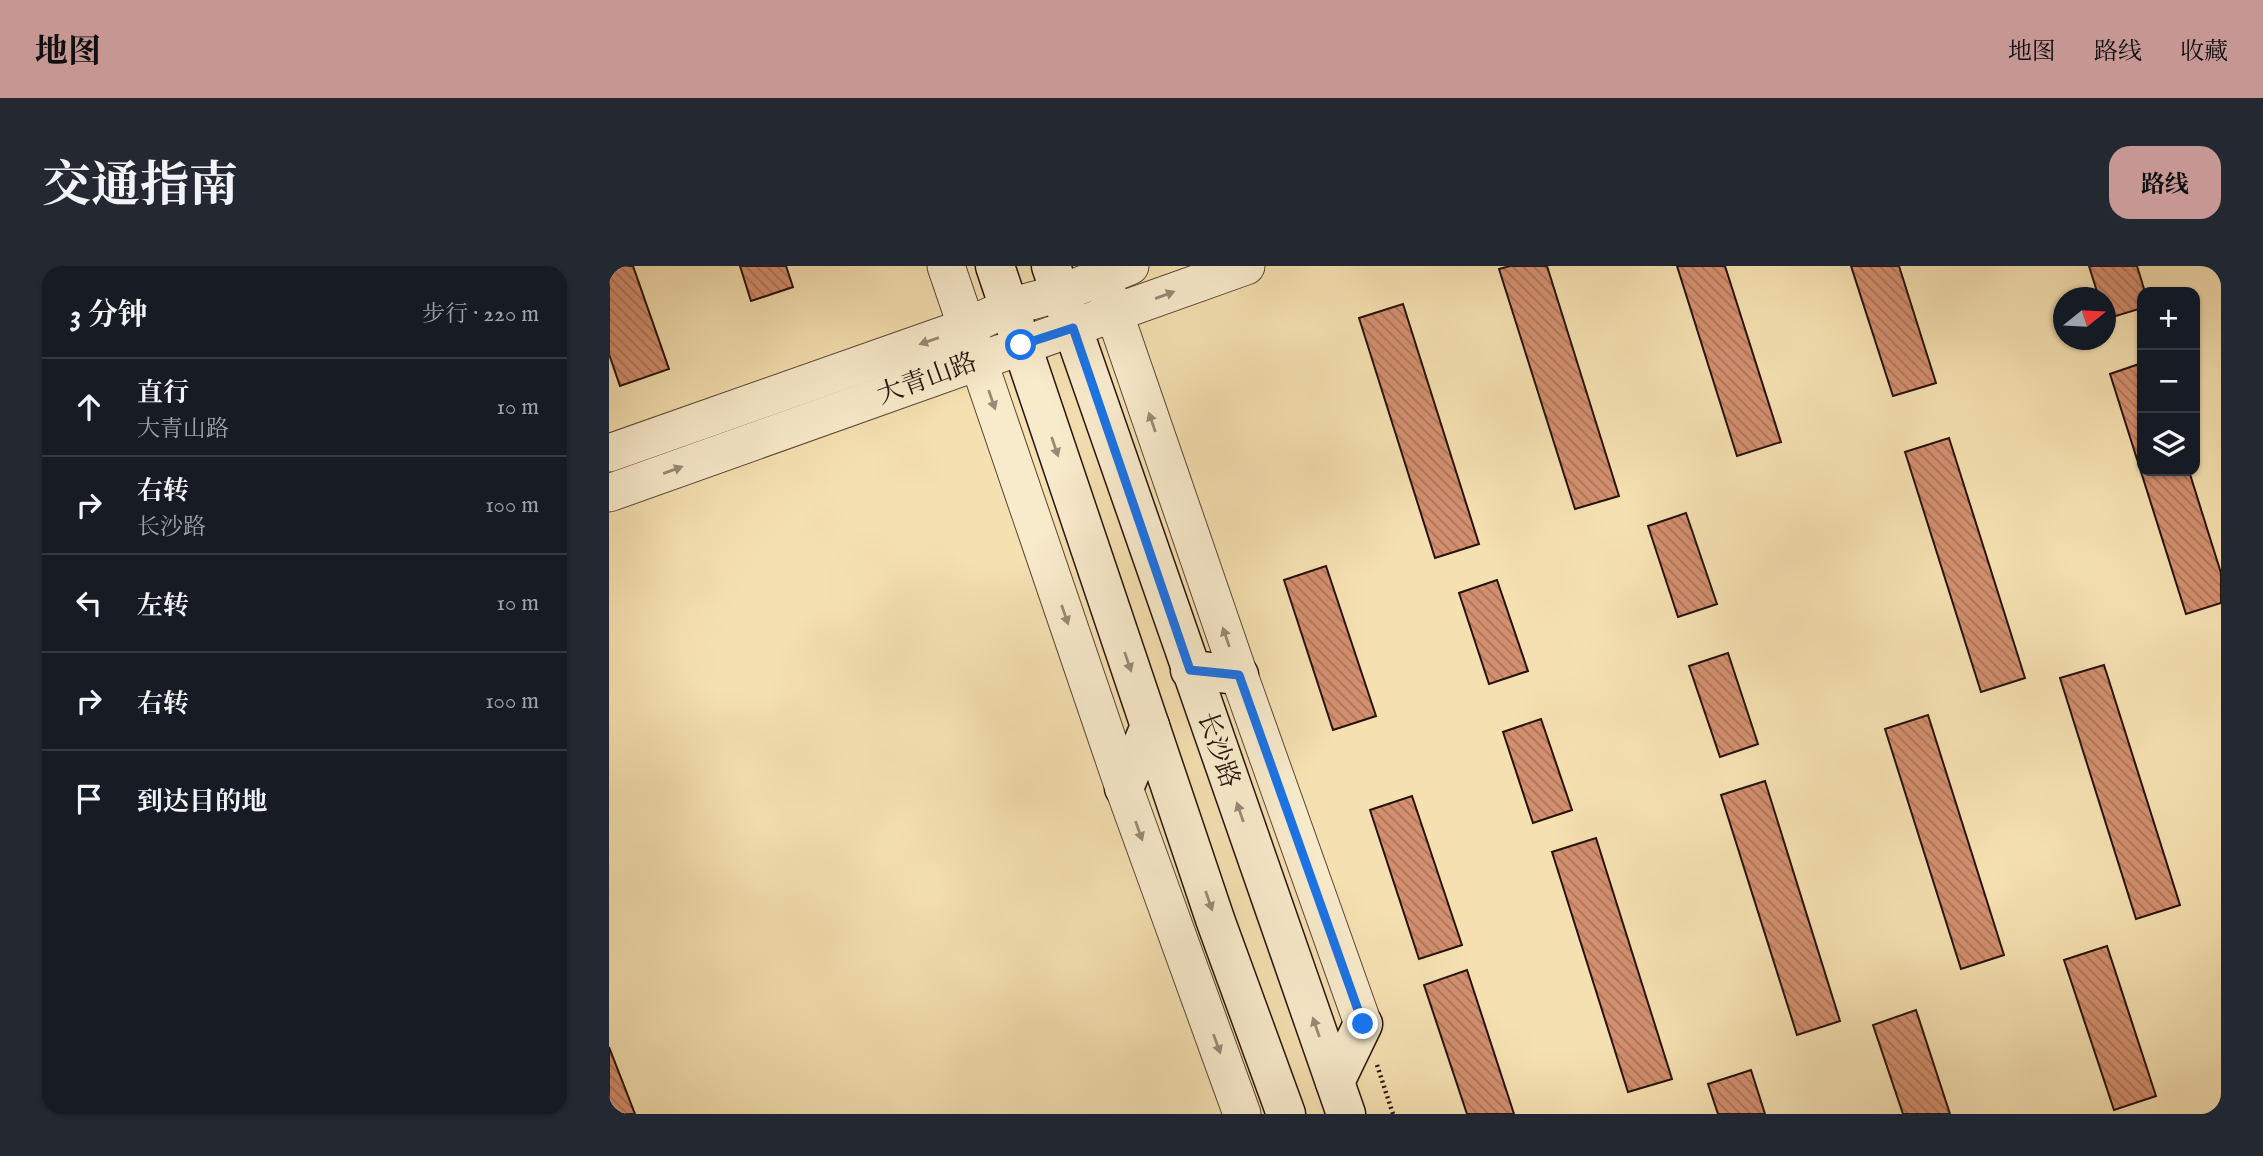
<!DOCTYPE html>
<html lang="zh">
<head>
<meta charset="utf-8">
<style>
  body { margin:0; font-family:"IM FELL English","Noto Serif SC",serif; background:#242831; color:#f1f3f6 }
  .controls { position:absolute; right:21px; top:21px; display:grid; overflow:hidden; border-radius:14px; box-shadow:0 2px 5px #0004 }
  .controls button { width:63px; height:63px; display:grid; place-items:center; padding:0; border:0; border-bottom:2px solid #363941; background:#171b24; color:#f1f3f6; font:35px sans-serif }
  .compass { position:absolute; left:1444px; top:21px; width:63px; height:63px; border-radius:50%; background:#171b24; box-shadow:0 2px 5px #0004; rotate:72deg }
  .stop { position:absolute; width:21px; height:21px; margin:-16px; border:5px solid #1a73e8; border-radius:50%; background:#fff }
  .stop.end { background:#1a73e8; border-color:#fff; box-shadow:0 2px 7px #0008 }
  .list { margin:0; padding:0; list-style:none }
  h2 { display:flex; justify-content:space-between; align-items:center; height:91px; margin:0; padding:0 28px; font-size:30px }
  h2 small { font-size:23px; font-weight:400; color:#9ea1a6 }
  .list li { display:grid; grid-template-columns:46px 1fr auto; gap:21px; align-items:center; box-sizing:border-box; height:98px; padding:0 28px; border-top:2px solid #363941 }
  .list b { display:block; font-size:26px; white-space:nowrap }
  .list p { margin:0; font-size:23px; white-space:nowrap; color:#9ea1a6 }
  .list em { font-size:23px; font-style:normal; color:#9ea1a6 }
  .icon { flex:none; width:38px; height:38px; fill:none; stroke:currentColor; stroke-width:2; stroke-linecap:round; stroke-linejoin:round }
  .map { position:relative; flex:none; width:1612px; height:848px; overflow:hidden; border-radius:21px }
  header { display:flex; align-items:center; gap:42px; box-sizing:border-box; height:98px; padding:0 35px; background:#c59692; color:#111 }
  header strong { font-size:33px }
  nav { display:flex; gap:38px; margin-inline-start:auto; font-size:24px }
  .intro { display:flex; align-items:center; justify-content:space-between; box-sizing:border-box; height:168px; padding:0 42px }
  h1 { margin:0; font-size:49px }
  .button { padding:18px 32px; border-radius:21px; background:#c59692; color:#111; font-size:24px; font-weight:700 }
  main { display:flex; gap:42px; padding:0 42px }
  aside { flex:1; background:#171b24; border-radius:21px; box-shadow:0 2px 5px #0004 }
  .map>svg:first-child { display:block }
</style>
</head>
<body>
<header>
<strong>地图</strong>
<nav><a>地图</a><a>路线</a><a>收藏</a></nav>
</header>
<div class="intro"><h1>交通指南</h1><a class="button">路线</a></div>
<main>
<aside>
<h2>3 分钟<small>步行 · 220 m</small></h2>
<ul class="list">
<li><svg class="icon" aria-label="ahead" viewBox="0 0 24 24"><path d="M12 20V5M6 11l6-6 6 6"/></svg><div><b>直行</b><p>大青山路</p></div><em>10 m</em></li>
<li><svg class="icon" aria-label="right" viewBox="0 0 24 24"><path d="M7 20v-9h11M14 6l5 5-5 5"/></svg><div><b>右转</b><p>长沙路</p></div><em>100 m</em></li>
<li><svg class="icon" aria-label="left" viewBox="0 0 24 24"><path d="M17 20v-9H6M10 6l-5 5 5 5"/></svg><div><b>左转</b></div><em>10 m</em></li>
<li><svg class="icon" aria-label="right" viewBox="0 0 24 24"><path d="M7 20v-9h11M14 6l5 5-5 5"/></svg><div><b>右转</b></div><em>100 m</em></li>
<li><svg class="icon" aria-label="arrive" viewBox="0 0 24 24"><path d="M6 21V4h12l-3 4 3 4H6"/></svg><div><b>到达目的地</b></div></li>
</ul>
</aside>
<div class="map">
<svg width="1612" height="848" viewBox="0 0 1612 848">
  <defs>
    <pattern id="building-back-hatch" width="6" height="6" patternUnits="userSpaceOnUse" patternTransform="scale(1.75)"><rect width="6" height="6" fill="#d38f6f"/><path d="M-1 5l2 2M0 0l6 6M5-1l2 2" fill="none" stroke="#ab7459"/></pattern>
  </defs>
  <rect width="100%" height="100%" fill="#f5e0b1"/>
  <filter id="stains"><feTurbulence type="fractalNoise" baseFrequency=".00286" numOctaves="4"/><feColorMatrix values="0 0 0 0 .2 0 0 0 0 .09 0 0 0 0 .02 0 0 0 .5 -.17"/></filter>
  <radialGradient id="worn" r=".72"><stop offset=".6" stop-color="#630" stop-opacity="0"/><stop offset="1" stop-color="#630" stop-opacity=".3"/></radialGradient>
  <g fill="url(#building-back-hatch)" stroke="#27130b" stroke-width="2">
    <path d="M0 0H24L60 103 11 120 0 88Z"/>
    <path d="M131 0H177L184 21 142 35Z"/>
    <path d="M901 0H938L1010 230 966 243 890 3Z"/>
    <path d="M1068 0H1116L1172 176 1128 190Z"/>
    <path d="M1242 0H1290L1327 117 1284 130Z"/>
    <path d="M1480 0H1528L1536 26H1533V42L1497 53 1496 32H1490Z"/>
    <path d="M794 38 870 278 826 292 750 52Z"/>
    <path d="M1533 97V205H1580L1612 307V337L1577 348 1501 108Z"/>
    <path d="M1340 172 1416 412 1372 426 1296 186Z"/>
    <path d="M1077 247 1108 338 1069 351 1039 260Z"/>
    <path d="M717 300 767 450 724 464 675 314Z"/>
    <path d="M888 314 919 405 880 418 850 327Z"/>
    <path d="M1119 387 1149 478 1111 491 1080 400Z"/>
    <path d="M1495 399 1571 639 1527 653 1451 412Z"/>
    <path d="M1319 449 1395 689 1352 703 1276 463Z"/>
    <path d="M932 453 963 544 924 557 894 466Z"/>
    <path d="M1156 515 1231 755 1188 769 1112 529Z"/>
    <path d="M803 530 853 679 810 693 761 544Z"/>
    <path d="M987 572 1063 813 1019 826 943 586Z"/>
    <path d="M1498 680 1547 830 1505 844 1455 694Z"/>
    <path d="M858 704 905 848H858L815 719Z"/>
    <path d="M1307 744 1341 848H1294L1264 759Z"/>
    <path d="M0 781 26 848H0Z"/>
    <path d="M1142 804 1156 848H1109L1099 818Z"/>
  </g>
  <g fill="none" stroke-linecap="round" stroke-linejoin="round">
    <g stroke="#5a4634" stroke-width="39">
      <g id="tertiary">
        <path d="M337 0 515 522 633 848"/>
        <path d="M489 0 630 409 754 758"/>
        <path d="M0 187 358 61 400 41 452 27 521 0"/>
        <path d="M0 227 637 0"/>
      </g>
    </g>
    <g stroke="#27130b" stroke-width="41">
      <g id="secondary">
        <path d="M386 0 607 656 677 848"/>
        <path d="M442 0 737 848"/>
        <path d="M581 404 630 409"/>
        <path d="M515 522 541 460"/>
        <path d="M726 816 754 758"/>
      </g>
    </g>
    <path stroke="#27130b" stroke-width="4.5" stroke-dasharray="2 3.5" stroke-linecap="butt" d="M768 799 784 848"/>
    <use href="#tertiary" stroke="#f8ebcc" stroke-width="37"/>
    <use href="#secondary" stroke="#f8ebcc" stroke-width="38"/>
  </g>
  <defs><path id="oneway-solid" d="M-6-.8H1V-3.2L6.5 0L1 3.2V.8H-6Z" transform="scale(1.75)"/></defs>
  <g fill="#9a8a75">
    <use href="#oneway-solid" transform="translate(556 29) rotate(-20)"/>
    <use href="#oneway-solid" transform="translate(320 75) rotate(161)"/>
    <use href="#oneway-solid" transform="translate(383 134) rotate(71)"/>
    <use href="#oneway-solid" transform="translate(543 156) rotate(-109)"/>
    <use href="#oneway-solid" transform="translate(446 181) rotate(71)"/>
    <use href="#oneway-solid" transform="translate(64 204) rotate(-20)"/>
    <use href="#oneway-solid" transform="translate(456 349) rotate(71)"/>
    <use href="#oneway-solid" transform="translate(617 371) rotate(-109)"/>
    <use href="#oneway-solid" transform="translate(519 396) rotate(71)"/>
    <use href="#oneway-solid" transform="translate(631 546) rotate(-109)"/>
    <use href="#oneway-solid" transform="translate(530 565) rotate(70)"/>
    <use href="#oneway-solid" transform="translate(600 635) rotate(71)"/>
    <use href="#oneway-solid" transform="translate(707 761) rotate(-109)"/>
    <use href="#oneway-solid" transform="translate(608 778) rotate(70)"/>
  </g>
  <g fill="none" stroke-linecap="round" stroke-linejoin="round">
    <path stroke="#1a73e8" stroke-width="9" d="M412 79 464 62 581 404 630 409 754 758"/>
  </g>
  <g text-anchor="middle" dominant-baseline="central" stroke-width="7" stroke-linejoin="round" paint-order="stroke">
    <g font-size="26" fill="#27130b" stroke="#f8ebcc">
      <text transform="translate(318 113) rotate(-20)">大青山路</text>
      <text transform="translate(609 484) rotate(71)">长沙路</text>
    </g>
  </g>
  <rect width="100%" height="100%" filter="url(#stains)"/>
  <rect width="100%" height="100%" fill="url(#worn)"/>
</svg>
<div class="controls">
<button>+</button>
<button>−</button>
<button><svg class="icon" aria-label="layers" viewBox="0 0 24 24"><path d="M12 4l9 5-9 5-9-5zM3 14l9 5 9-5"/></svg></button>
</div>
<svg class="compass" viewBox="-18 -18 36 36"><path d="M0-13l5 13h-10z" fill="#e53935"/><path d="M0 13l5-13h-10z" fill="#9ea1a6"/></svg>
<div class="stop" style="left:412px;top:79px"></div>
<div class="stop end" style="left:754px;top:758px"></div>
</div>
</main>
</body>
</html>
